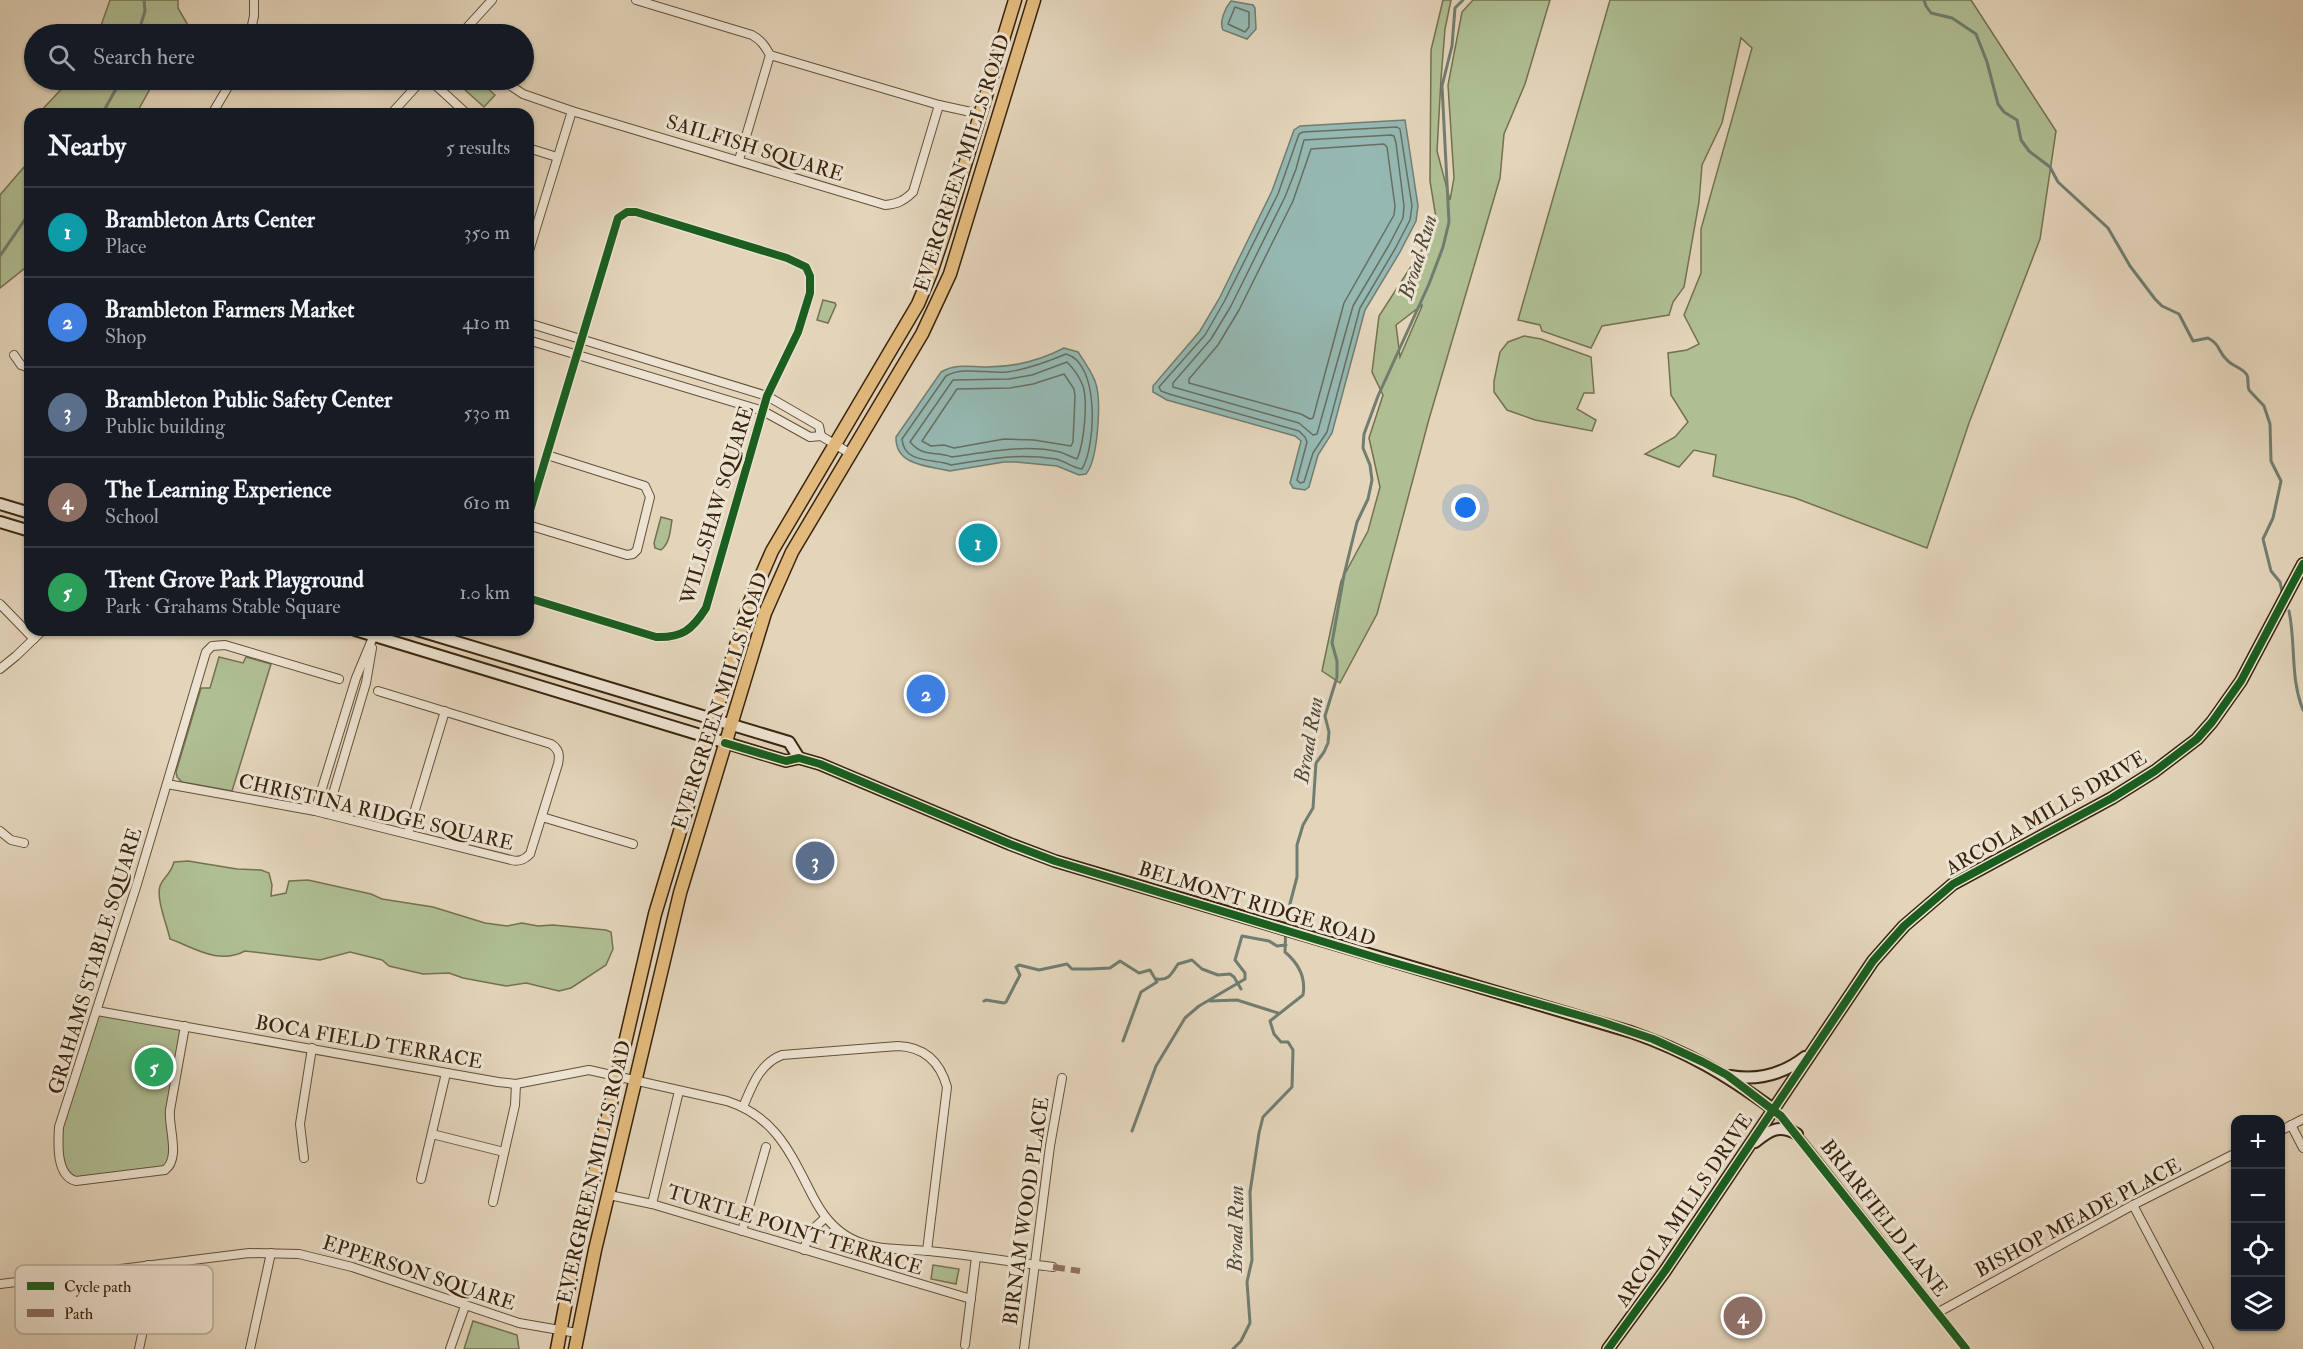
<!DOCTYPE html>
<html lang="en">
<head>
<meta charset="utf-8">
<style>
  body { margin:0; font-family:"IM FELL Double Pica",serif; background:#20242c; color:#f1f3f6 }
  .controls { position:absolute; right:18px; bottom:18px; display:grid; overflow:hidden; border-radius:12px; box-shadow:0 2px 4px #0004 }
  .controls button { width:54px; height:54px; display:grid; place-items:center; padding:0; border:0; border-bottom:2px solid #363941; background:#171b24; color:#f1f3f6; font:30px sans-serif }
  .you { position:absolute; left:1466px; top:508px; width:21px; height:21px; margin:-15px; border:4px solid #fff; border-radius:50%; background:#1a73e8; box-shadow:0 0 0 9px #1a73e833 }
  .badge { display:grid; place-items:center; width:39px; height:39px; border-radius:50%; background:#c59692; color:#fff; font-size:20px; font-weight:700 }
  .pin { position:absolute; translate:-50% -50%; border:3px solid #fff; box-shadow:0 2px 6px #0006 }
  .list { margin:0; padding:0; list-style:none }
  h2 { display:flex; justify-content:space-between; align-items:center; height:78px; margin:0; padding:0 24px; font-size:26px }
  h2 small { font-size:20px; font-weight:400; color:#9ea1a6 }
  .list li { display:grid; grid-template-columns:39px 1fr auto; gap:18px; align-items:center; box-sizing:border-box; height:90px; padding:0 24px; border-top:2px solid #363941 }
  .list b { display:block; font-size:22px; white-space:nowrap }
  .list p { margin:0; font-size:20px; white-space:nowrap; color:#9ea1a6 }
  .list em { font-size:20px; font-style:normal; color:#9ea1a6 }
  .icon { flex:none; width:33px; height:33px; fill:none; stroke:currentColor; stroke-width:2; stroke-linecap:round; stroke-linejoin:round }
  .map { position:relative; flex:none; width:2303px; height:1349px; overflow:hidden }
  .search { position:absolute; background:#171b24; box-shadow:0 2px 4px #0004; left:24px; top:24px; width:510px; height:66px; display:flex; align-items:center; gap:15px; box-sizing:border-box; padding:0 21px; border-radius:33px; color:#9ea1a6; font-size:22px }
  .panel { position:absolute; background:#171b24; box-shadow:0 2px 4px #0004; left:24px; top:108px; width:510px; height:528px; border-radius:18px }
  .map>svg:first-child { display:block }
</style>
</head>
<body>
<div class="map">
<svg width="2303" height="1349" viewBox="0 0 2303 1349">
  <rect width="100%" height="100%" fill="#e3d4ba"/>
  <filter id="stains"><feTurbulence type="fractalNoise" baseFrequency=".00333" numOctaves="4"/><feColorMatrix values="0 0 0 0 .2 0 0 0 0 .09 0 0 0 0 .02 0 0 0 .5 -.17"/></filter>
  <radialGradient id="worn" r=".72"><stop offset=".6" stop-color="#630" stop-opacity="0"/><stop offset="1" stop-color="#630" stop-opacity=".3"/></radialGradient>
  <g fill="#afbe93" stroke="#747150" stroke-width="1.5" fill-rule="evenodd">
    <path d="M110 0H178V8L189 27 184 34H98Z"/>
    <path d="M1443 0H1451L1445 29 1441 79 1437 151 1450 200 1454 178 1448 85 1462 12 1473 0H1550L1525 84 1504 134 1500 178 1429 419 1377 614 1340 683 1322 671 1341 581 1368 531 1380 487 1369 438 1383 395 1372 372 1379 316 1434 231 1436 218 1430 181 1431 50ZM1422 305V306L1400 357 1396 325Z"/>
    <path d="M1610 0H1971L2056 131 2040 239 1969 423 1927 548 1795 498 1713 476 1716 455 1694 450 1679 467 1645 454 1675 437 1688 422 1671 395 1668 353 1687 350 1699 344 1684 315 1701 273V229L1752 48 1741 38 1722 123 1702 165 1699 202 1684 287 1673 302 1669 315 1602 326 1591 348 1542 331 1540 325 1518 320Z"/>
    <path d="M70 80H155L136 114H38Z"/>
    <path d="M454 80H478L495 95 484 107Z"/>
    <path d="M30 160V245L25 268 0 288V195Z"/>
    <path d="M823 300 835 303 836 305 828 323 817 320Z"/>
    <path d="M1524 336 1541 339 1591 357 1594 393H1584L1577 409 1596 420 1592 431 1535 420 1507 410 1494 392V381L1500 352 1508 342Z"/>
    <path d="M661 517 672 520C670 531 670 543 661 550L655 548 654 543Z"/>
    <path d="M219 657 243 663 246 657 271 664 232 791 182 782 177 777 176 772 201 688H210Z"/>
    <path d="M188 861 237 869 261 870 269 873 272 885 271 896 286 893 289 881 308 880 371 894 382 899 433 907 485 923 507 926 522 923 538 926 553 925 606 930 611 932 613 949 606 965 571 988 559 991 526 983 506 986 463 978 449 973 423 974 389 966 382 960 350 952 320 960 245 951C218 965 195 948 170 939 167 925 156 899 160 886 163 877 170 876 174 862Z"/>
    <path d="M97 1011 185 1026 170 1110 173 1157 168 1168 76 1181 66 1177 58 1140Z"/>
    <path d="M933 1265 959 1269 956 1284 931 1279Z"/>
    <path d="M473 1321 517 1335 519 1349H464Z"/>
  </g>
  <g fill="#95b8b2" stroke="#707d70" stroke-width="1.5">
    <path d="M1231 1 1253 5 1255 8 1256 29 1247 39 1223 30C1219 22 1225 8 1231 1Z"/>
    <path d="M1405 120 1418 206 1416 221 1400 252 1365 310 1332 433 1318 455 1309 487 1305 490 1293 488 1290 483 1301 441 1295 436 1167 400 1153 392V386L1200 331 1219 299 1272 191 1294 130 1300 126Z"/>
    <path d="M1064 348 1078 352C1084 361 1091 371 1095 381 1102 399 1098 460 1086 474L1079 475 1057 466 1016 462H1004L950 471C932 466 895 467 896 437L941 372C956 363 970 367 987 367 1014 367 1041 360 1064 348Z"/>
  </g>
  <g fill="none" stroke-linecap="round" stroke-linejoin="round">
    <g stroke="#676e60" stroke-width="1.5">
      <path d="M1235 7 1249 12V27L1245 32 1228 24Z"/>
      <path d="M1397 127 1400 129 1412 206 1410 220 1395 249 1360 308 1327 432 1313 453 1304 482 1300 483 1297 480 1307 442 1305 437 1299 431 1169 394 1161 391 1159 387 1205 335 1224 302 1278 194 1299 134 1303 132Z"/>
      <path d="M1391 135 1394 136 1396 143 1404 206 1403 218 1389 245 1353 306 1317 434 1313 435 1299 423 1173 387V383L1211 339 1231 306 1285 197 1296 169 1304 140Z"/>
      <path d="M1384 144 1387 147 1395 206 1394 215 1344 303 1313 418 1310 419 1301 414 1189 383V379L1218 345 1239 310 1293 201 1311 149Z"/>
      <path d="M1066 354C1100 363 1096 446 1082 469 1073 468 1065 461 1056 459 1015 453 990 459 951 465 936 458 904 465 902 439L946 376C963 366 988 374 1007 372 1028 369 1047 362 1066 354Z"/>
      <path d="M1067 362C1073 368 1080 378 1083 386 1088 402 1084 444 1077 459 1071 457 1066 454 1060 452 1023 444 988 452 952 457 936 450 925 459 910 442L953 380 1009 379 1032 375Z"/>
      <path d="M1064 374 1074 389 1075 396 1073 442 1071 446 1034 440 1004 439 954 448 944 445 931 446 922 441 957 389 1010 388 1033 384Z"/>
    </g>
    <g stroke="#707d70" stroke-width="3">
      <path d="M1924 0 1926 6 1931 13 1952 18 1976 34 1987 62 1998 104 2004 112 2017 120 2021 140 2029 151 2050 167 2058 182 2108 228 2130 266 2155 299 2162 306 2179 314 2193 341 2208 338C2221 345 2218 352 2227 360 2232 366 2243 368 2247 375 2249 380 2247 385 2249 390L2264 406 2270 424 2271 461 2281 481 2273 518 2263 539 2271 571 2280 582 2282 591"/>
      <path d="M138 34 145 11 144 0"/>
      <path d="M102 114 121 80"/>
      <path d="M0 256 30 212"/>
      <path d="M2289 611C2296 644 2290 678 2303 710"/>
      <path d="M1157 979C1169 981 1172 973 1178 964L1192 960 1202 969 1218 975 1230 974 1234 977 1241 989"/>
      <path d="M984 1001 986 1000 1004 1003 1006 1002 1020 975 1016 967 1019 965 1039 970 1067 964 1072 969H1090L1110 968 1120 961 1139 973 1150 970 1157 982 1141 992 1123 1041"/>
      <path d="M1210 1001 1237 1000 1278 1013"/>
      <path d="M1132 1131 1156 1066 1185 1018 1199 1006 1245 979V973L1235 960 1242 936 1269 941 1277 946 1286 945"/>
      <path d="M1233 1349 1241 1341 1250 1323 1247 1282 1252 1260 1250 1192 1259 1133 1263 1117 1292 1087 1293 1050 1288 1042H1281L1274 1034 1270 1021 1303 995C1306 978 1298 963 1285 952L1286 919 1297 877V845L1303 825 1313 808 1316 763 1324 752 1328 743 1329 732 1325 716 1337 677V661L1332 643 1344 575 1357 522 1368 499 1372 480 1370 465 1363 448 1364 434 1378 396 1429 284 1443 247 1449 222 1442 86 1452 46 1455 8 1463 0"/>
    </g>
    <g stroke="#645038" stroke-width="10">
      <g id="street">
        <path d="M636 0 752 35C761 40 765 46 770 55L739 160"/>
        <path d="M250 34 254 16V0"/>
        <path d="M461 34 492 0"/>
        <path d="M770 55 939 105 980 114"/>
        <path d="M430 80 467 114"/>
        <path d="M502 80 523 94 572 111 885 205C897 204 904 201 913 192L939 105"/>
        <path d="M212 114 232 80"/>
        <path d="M391 114 422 80"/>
        <path d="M528 148 557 157"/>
        <path d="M528 254 572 111"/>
        <path d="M528 323 767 396 819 426 821 436"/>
        <path d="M528 340 763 411 810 437 821 436 851 454"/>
        <path d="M14 355 21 365 30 368"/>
        <path d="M528 517 618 218 627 212H636L787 258 806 267 810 276V293L798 332 767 396 706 608C692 630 682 638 656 637L528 598"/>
        <path d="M528 525 627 555 633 554 637 550 650 497 645 486 547 455"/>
        <path d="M0 604 34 639"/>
        <path d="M0 669 16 656 43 630"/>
        <path d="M167 784 315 811 511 860C519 862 524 860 530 854L558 764C560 755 559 749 551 744L378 691"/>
        <path d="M315 811 356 678 376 630"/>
        <path d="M327 814 366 683 372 648"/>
        <path d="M542 817 633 844"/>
        <path d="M0 831 11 840 24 843"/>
        <path d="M408 833 445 711"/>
        <path d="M97 1011 498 1082 516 1084 589 1070 727 1101C773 1116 788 1148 809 1189 818 1207 827 1223 845 1235 871 1252 900 1248 929 1251 970 1255 1012 1262 1053 1267"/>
        <path d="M185 1026 170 1110C168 1127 181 1158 165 1170L76 1181C56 1176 58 1144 59 1127L137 884 206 652 212 646 225 645 339 679"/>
        <path d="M743 1107C752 1086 759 1064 782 1055L898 1046C924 1047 940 1062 947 1087L927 1251"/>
        <path d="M1773 1109 1797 1134 1966 1349"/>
        <path d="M2291 1125 2303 1148"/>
        <path d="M2280 1131 2303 1119"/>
        <path d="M432 1134 504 1152"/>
        <path d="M304 1158 300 1124 312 1048"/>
        <path d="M421 1179 446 1073"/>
        <path d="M609 1195 652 1204 971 1299"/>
        <path d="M493 1202 515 1105 516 1084"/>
        <path d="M652 1204 679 1091"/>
        <path d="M2133 1205 2209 1349"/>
        <path d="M742 1231 766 1147"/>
        <path d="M804 1250 809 1233 825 1218"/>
        <path d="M0 1284 249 1253 299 1254 352 1267 519 1323 577 1333"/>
        <path d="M1937 1313 2133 1205 2236 1153"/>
        <path d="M965 1345 976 1257"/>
        <path d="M139 1349 148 1307V1265"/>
        <path d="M250 1349 271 1253"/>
        <path d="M450 1349 465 1306"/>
        <path d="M1024 1349 1050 1146 1062 1078"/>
      </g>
    </g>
    <g stroke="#39240d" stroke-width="14">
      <g id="secondary">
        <path d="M0 504 30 513"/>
        <path d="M0 522 30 531"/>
        <path d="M355 630 786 761 799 758 820 764 1010 844 1055 861 1631 1032C1688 1052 1725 1074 1773 1109"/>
        <path d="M417 630 789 742 799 758"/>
        <path d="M1730 1076C1758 1081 1783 1074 1805 1057"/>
        <path d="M1755 1142C1770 1130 1779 1124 1797 1134"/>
        <path d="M1608 1349 1665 1271 1873 961 1904 926 1953 884 2112 798 2155 771 2197 739 2212 722 2241 681 2303 564"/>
      </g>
    </g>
    <g stroke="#39240d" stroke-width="15">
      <g id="primary">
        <path d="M557 1349 571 1275 655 914 748 606 772 551 918 304 931 273 944 234 1015 0"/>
        <path d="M575 1349 595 1250 680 893 765 613 792 552 922 334 950 274 1034 0"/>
      </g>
    </g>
    <use href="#street" stroke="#ede3d2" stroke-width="8"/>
    <use href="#secondary" stroke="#ede3d2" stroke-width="10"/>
    <use href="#primary" stroke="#e2ba7d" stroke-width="12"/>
    <path stroke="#8d6e63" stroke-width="6" stroke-dasharray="12 6" stroke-linecap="butt" d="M1053 1267 1080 1271"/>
    <g stroke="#ede3d2" stroke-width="11">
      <g id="cycleway">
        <path d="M528 517 618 218 627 212H636L787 258 806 267 810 276V293L798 332 767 396 706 608C692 630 682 638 656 637L528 598"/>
        <path d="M725 743 786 761 799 758 820 764 1010 844 1055 861 1384 960 1599 1021 1653 1039 1703 1062 1727 1075 1781 1116 1966 1349"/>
        <path d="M1608 1349 1665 1271 1873 961 1904 926 1953 884 2112 798 2155 771 2197 739 2212 722 2241 681 2303 564"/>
      </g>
    </g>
    <use href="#cycleway" stroke="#1b5e20" stroke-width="8"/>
  </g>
  <g text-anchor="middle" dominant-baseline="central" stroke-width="6" stroke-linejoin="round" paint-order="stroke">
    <g font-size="20" fill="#39240d" stroke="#ede3d2">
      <text transform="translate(755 148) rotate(17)">SAILFISH SQUARE</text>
      <text transform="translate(962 163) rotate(-72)">EVERGREEN MILLS ROAD</text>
      <text transform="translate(717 505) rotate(-73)">WILLSHAW SQUARE</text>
      <text transform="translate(720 701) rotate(-72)">EVERGREEN MILLS ROAD</text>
      <text transform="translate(376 812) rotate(13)">CHRISTINA RIDGE SQUARE</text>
      <text transform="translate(2046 813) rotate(-30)">ARCOLA MILLS DRIVE</text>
      <text transform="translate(1257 904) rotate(17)">BELMONT RIDGE ROAD</text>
      <text transform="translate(95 961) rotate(-73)">GRAHAMS STABLE SQUARE</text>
      <text transform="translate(369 1042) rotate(10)">BOCA FIELD TERRACE</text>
      <text transform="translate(594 1172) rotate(-77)">EVERGREEN MILLS ROAD</text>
      <text transform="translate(1684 1210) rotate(-56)">ARCOLA MILLS DRIVE</text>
      <text transform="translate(1026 1211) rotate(-82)">BIRNAM WOOD PLACE</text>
      <text transform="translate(1884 1218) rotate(52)">BRIARFIELD LANE</text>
      <text transform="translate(2078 1218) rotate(-28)">BISHOP MEADE PLACE</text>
      <text transform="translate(795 1230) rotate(17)">TURTLE POINT TERRACE</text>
      <text transform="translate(419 1273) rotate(18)">EPPERSON SQUARE</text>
    </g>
    <g font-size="21" font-style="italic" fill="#504936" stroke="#ede3d2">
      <text transform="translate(1418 257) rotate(-73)">Broad Run</text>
      <text transform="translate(1309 740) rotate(-80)">Broad Run</text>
      <text transform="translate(1236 1229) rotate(-89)">Broad Run</text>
    </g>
  </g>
  <rect x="15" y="1265" width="198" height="69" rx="9" fill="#ede3d2" stroke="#b7aa97" stroke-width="1.5"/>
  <rect x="27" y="1282" width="27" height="8" fill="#1b5e20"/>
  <rect x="27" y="1309" width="27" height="8" fill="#8d6e63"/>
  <g font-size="16" fill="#39240d">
    <text x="64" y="1292">Cycle path</text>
    <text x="64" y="1319">Path</text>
  </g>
  <rect width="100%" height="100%" filter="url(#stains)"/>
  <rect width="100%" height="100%" fill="url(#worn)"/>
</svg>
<div class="controls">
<button>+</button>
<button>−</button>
<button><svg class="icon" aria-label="locate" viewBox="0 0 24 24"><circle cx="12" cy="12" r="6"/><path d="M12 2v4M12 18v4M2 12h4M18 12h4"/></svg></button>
<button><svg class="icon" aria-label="layers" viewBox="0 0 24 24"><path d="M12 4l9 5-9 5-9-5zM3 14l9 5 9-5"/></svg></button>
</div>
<div class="you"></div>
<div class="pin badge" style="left:978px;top:543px;background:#0f9aa8">1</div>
<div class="pin badge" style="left:926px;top:694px;background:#3f7fe0">2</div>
<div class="pin badge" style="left:815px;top:861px;background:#5c6f8a">3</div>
<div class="pin badge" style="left:1743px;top:1316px;background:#8d6e63">4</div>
<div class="pin badge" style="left:154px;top:1067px;background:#2e9e5b">5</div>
<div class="search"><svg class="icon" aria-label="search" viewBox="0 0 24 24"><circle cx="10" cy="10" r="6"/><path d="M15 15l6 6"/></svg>Search here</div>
<section class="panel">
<h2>Nearby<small>5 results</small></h2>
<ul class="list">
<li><span class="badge" style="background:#0f9aa8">1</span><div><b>Brambleton Arts Center</b><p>Place</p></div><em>350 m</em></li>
<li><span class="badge" style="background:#3f7fe0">2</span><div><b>Brambleton Farmers Market</b><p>Shop</p></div><em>410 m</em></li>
<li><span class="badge" style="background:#5c6f8a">3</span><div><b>Brambleton Public Safety Center</b><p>Public building</p></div><em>530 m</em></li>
<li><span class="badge" style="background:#8d6e63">4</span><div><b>The Learning Experience</b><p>School</p></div><em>610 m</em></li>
<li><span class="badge" style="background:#2e9e5b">5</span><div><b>Trent Grove Park Playground</b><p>Park · Grahams Stable Square</p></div><em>1.0 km</em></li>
</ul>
</section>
</div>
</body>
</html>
